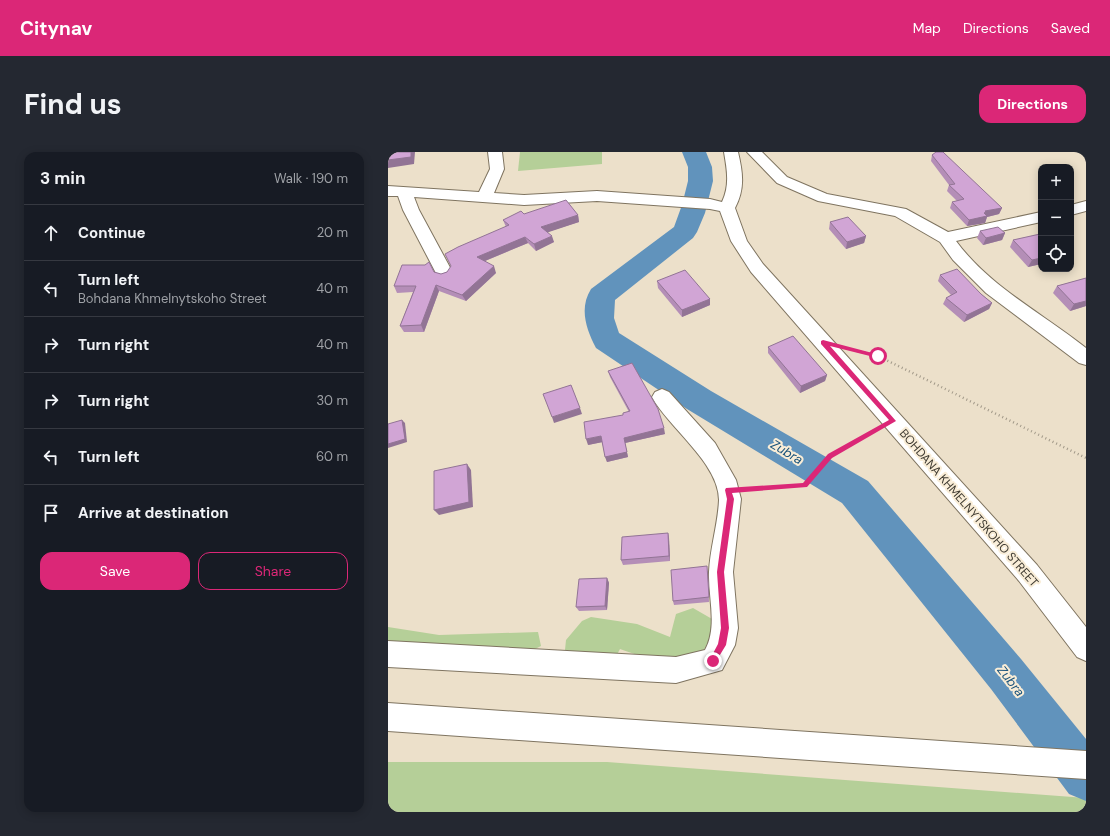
<!DOCTYPE html>
<html lang="en">
<head>
<meta charset="utf-8">
<style>
  body { margin:0; font-family:"DM Sans",sans-serif; background:#242831; color:#f1f3f6 }
  .controls { position:absolute; right:12px; top:12px; display:grid; overflow:hidden; border-radius:8px; box-shadow:0 2px 10px #0003 }
  .controls button { width:36px; height:36px; display:grid; place-items:center; padding:0; border:0; border-bottom:1px solid #363941; background:#171b24; color:#f1f3f6; font:20px sans-serif }
  .stop { position:absolute; width:12px; height:12px; margin:-9px; border:3px solid #db2777; border-radius:50%; background:#fff }
  .stop.end { background:#db2777; border-color:#fff; box-shadow:0 1px 4px #0008 }
  .list { margin:0; padding:0; list-style:none }
  h2 { display:flex; justify-content:space-between; align-items:center; height:52px; margin:0; padding:0 16px; font-size:17px }
  h2 small { font-size:13px; font-weight:400; color:#9ea1a6 }
  .list li { display:grid; grid-template-columns:26px 1fr auto; gap:12px; align-items:center; box-sizing:border-box; height:56px; padding:0 16px; border-top:1px solid #363941 }
  .list b { display:block; font-size:15px; white-space:nowrap }
  .list p { margin:0; font-size:13px; white-space:nowrap; color:#9ea1a6 }
  .list em { font-size:13px; font-style:normal; color:#9ea1a6 }
  .actions { display:flex; gap:8px; padding:12px 16px }
  .actions a { flex:1; padding:9px 0; border:1px solid #db2777; border-radius:12px; text-align:center; font-size:14px; color:#db2777 }
  .actions .main { background:#db2777; color:#fff }
  .icon { flex:none; width:22px; height:22px; fill:none; stroke:currentColor; stroke-width:2; stroke-linecap:round; stroke-linejoin:round }
  .map { position:relative; flex:none; width:698px; height:660px; overflow:hidden; border-radius:12px }
  header { display:flex; align-items:center; gap:24px; box-sizing:border-box; height:56px; padding:0 20px; background:#db2777; color:#fff }
  header strong { font-size:19px }
  nav { display:flex; gap:22px; margin-inline-start:auto; font-size:14px }
  .intro { display:flex; align-items:center; justify-content:space-between; box-sizing:border-box; height:96px; padding:0 24px }
  h1 { margin:0; font-size:28px }
  .button { padding:10px 18px; border-radius:12px; background:#db2777; color:#fff; font-size:14px; font-weight:700 }
  main { display:flex; gap:24px; padding:0 24px }
  aside { flex:1; background:#171b24; border-radius:12px; box-shadow:0 2px 10px #0003 }
  .map>svg:first-child { display:block }
</style>
</head>
<body>
<header>
<strong>Citynav</strong>
<nav><a>Map</a><a>Directions</a><a>Saved</a></nav>
</header>
<div class="intro"><h1>Find us</h1><a class="button">Directions</a></div>
<main>
<aside>
<h2>3 min<small>Walk · 190 m</small></h2>
<ul class="list">
<li><svg class="icon" aria-label="ahead" viewBox="0 0 24 24"><path d="M12 20V5M6 11l6-6 6 6"/></svg><div><b>Continue</b></div><em>20 m</em></li>
<li><svg class="icon" aria-label="left" viewBox="0 0 24 24"><path d="M17 20v-9H6M10 6l-5 5 5 5"/></svg><div><b>Turn left</b><p>Bohdana Khmelnytskoho Street</p></div><em>40 m</em></li>
<li><svg class="icon" aria-label="right" viewBox="0 0 24 24"><path d="M7 20v-9h11M14 6l5 5-5 5"/></svg><div><b>Turn right</b></div><em>40 m</em></li>
<li><svg class="icon" aria-label="right" viewBox="0 0 24 24"><path d="M7 20v-9h11M14 6l5 5-5 5"/></svg><div><b>Turn right</b></div><em>30 m</em></li>
<li><svg class="icon" aria-label="left" viewBox="0 0 24 24"><path d="M17 20v-9H6M10 6l-5 5 5 5"/></svg><div><b>Turn left</b></div><em>60 m</em></li>
<li><svg class="icon" aria-label="arrive" viewBox="0 0 24 24"><path d="M6 21V4h12l-3 4 3 4H6"/></svg><div><b>Arrive at destination</b></div></li>
</ul>
<div class="actions"><a class="main">Save</a><a>Share</a></div>
</aside>
<div class="map">
<svg width="698" height="660" viewBox="0 0 698 660">
  <rect width="100%" height="100%" fill="#ece0ca"/>
  <g fill="#b5cf98">
    <path d="M132 0H214V12L130 19Z"/>
    <path d="M305 456 331 471 313 503C279 506 265 510 232 497L223 514 177 498 178 488 194 469 203 465 249 472 282 485 288 462Z"/>
    <path d="M0 475 51 483 150 480 153 494 137 502 0 495Z"/>
    <path d="M0 610H219L698 646V660H0Z"/>
  </g>
  <g fill="none" stroke-linecap="round" stroke-linejoin="round">
    <path fill="#6193bc" fill-rule="evenodd" d="M294 0H318L324 15 325 29 317 61 309 80 305 86 227 148 226 166 231 181 323 239 480 329 633 507 698 587V649L681 642 603 537 454 351 299 257 208 196C198 177 191 156 203 137L286 75 294 53 300 29V15Z"/>
    <g stroke="#7f7460" stroke-width="2">
      <g id="minor">
        <path d="M100 0H114L116 17 106 41 136 43 209 39 322 47 334 50C342 33 339 18 336 0H350C355 21 357 37 347 56L359 89 375 112 649 413 698 475V509L689 505 631 429 363 120 343 89 332 59 322 57 209 49 136 53 26 45 31 58 65 121 62 125 56 127 50 125 15 58 10 44H0V34L91 40 102 17Z"/>
        <path d="M359 0H374L399 25 439 42 518 57 560 80 653 60V70L568 89C602 135 654 161 698 196V213L691 211 598 141 565 108 552 90 507 64 430 49 389 31Z"/>
        <path d="M698 49V59L683 63V53Z"/>
        <path d="M274 237 281 240 327 291 348 328 353 347 345 420 350 476 347 493 334 518 288 531 0 515V489L288 505 317 498C330 474 320 446 321 420 322 396 330 372 331 348 331 311 280 275 264 245L267 240Z"/>
      </g>
    </g>
    <g stroke="#7f7460" stroke-width="2">
      <path id="highway" d="M0 551 698 599V627L0 579Z"/>
    </g>
    <g stroke="#a29989" stroke-width="2.5" stroke-dasharray="1 3" stroke-linecap="butt">
      <path d="M469 199 490 204 698 306"/>
      <path d="M360 337 416 333 442 304 487 278"/>
    </g>
    <use href="#minor" fill="#fff" fill-rule="evenodd"/>
    <use href="#highway" fill="#fff" fill-rule="evenodd"/>
  </g>
  <g fill="#b48eb7">
    <path d="M544 3 614 56 611 62 599 65 597 71 579 74 562 56 564 50 569 49 559 39 561 33 543 9Z"/>
    <path d="M136 62 190 63 191 70 159 80 166 90 148 99 140 91 97 109 108 121 78 149 51 139 36 180H16L12 174 25 140 9 141 6 134 46 120 53 122 59 120 118 75 115 68Z"/>
    <path d="M442 70 478 84 476 91 458 97 441 77Z"/>
    <path d="M592 79 617 81 614 88 595 93 589 86Z"/>
    <path d="M653 83V112L640 115 622 95 625 88Z"/>
    <path d="M552 123 593 142 604 151 601 157 576 170 555 152 558 146 563 143 550 129Z"/>
    <path d="M698 126V154L682 159 665 141 669 134Z"/>
    <path d="M269 129 322 147V153L294 165 270 136Z"/>
    <path d="M380 195 439 223 437 229 412 241 380 201Z"/>
    <path d="M220 219 277 282 237 291 240 305 219 310 214 290 200 293 241 260 222 225Z"/>
    <path d="M280 381 281 386 282 409 235 413 233 408Z"/>
    <path d="M320 419 321 450 286 453 285 449Z"/>
    <path d="M219 426 221 431 219 458 191 459 188 455Z"/>
  </g>
  <g fill="#927495">
    <path d="M23 0H27L26 12 0 16V8Z"/>
    <path d="M614 56 611 62 599 65 597 71 579 74 581 68 597 59Z"/>
    <path d="M190 63 191 70 155 82 153 75Z"/>
    <path d="M617 81 614 88 595 93 598 86Z"/>
    <path d="M164 84 166 90 148 99 146 92Z"/>
    <path d="M478 84 476 91 458 97 459 90Z"/>
    <path d="M137 85 140 91 92 111 89 105Z"/>
    <path d="M653 106V112L640 115 644 108Z"/>
    <path d="M106 114 108 121 78 149 74 143Z"/>
    <path d="M48 133 51 139 36 180 33 173Z"/>
    <path d="M322 147V153L294 165V158Z"/>
    <path d="M698 149V154L682 159 686 152Z"/>
    <path d="M604 151 601 157 576 170 579 163Z"/>
    <path d="M439 223 437 229 412 241 413 234Z"/>
    <path d="M192 256 194 262 166 271 164 265Z"/>
    <path d="M14 268 17 271 19 290 0 296V292Z"/>
    <path d="M276 276 277 282 237 291 240 305 219 310 217 305 236 286Z"/>
    <path d="M213 284 215 290 200 293 198 287Z"/>
    <path d="M79 312 83 318 85 355 51 363 46 358Z"/>
    <path d="M280 381 281 386 282 409 281 404Z"/>
    <path d="M219 426 221 431 219 458 217 454Z"/>
  </g>
  <g fill="#d1a5d5" stroke="#927495">
    <path d="M0 0H23V5L0 8Z"/>
    <path d="M548 0H555L614 56 597 59 598 60 596 61 599 64 581 68 564 50 576 47 561 33 567 32 544 3Z"/>
    <path d="M178 48 190 63 153 75 164 84 146 92 137 85 89 105 106 114 74 143 48 133 33 173 12 174 28 134H6L14 113H37L41 110 46 120 53 122 59 120 63 114 57 102 70 95 121 73 115 68 133 59 136 62Z"/>
    <path d="M460 65 478 84 459 90 442 70Z"/>
    <path d="M610 75 617 81 598 86 592 79Z"/>
    <path d="M652 82 653 83V106L644 108 625 88Z"/>
    <path d="M569 117 593 142 604 151 579 163 558 146 569 140 552 123Z"/>
    <path d="M297 118 322 147 294 158 269 129Z"/>
    <path d="M698 126V149L686 152 669 134Z"/>
    <path d="M405 184 439 223 413 234 380 195Z"/>
    <path d="M244 211 270 257 276 276 236 286 239 300 217 305 213 284 198 287 196 270 235 263V261L242 259 220 219Z"/>
    <path d="M183 233 192 256 164 265 155 242Z"/>
    <path d="M14 268 17 287 0 292V272Z"/>
    <path d="M79 312 81 350 46 358V319Z"/>
    <path d="M280 381 281 404 233 408 234 385Z"/>
    <path d="M319 414 321 445 285 449 283 418Z"/>
    <path d="M219 426 217 454 188 455 191 427Z"/>
  </g>
  <path fill="#db2777" d="M435 188 492 203 493 204 490 206 442 194 508 269 444 306 419 335 344 341 346 347 336 420 341 476 338 493 327 511 325 512 321 509 330 492 333 476 329 420 339 347 337 338 338 336 415 331 440 302 501 268 433 192V189Z"/>
  <g text-anchor="middle" dominant-baseline="central" stroke-width="4" stroke-linejoin="round" paint-order="stroke">
    <g font-size="12" fill="#3d3930" stroke="#f9edd7">
      <text transform="translate(581 356) rotate(49)">BOHDANA KHMELNYTSKOHO STREET</text>
    </g>
    <g font-size="13" font-style="italic" fill="#1a537c" stroke="#f9edd7">
      <text transform="translate(399 300) rotate(31)">Zubra</text>
      <text transform="translate(623 529) rotate(52)">Zubra</text>
    </g>
  </g>
</svg>
<div class="controls">
<button>+</button>
<button>−</button>
<button><svg class="icon" aria-label="locate" viewBox="0 0 24 24"><circle cx="12" cy="12" r="6"/><path d="M12 2v4M12 18v4M2 12h4M18 12h4"/></svg></button>
</div>
<div class="stop" style="left:490px;top:204px"></div>
<div class="stop end" style="left:325px;top:509px"></div>
</div>
</main>
</body>
</html>
